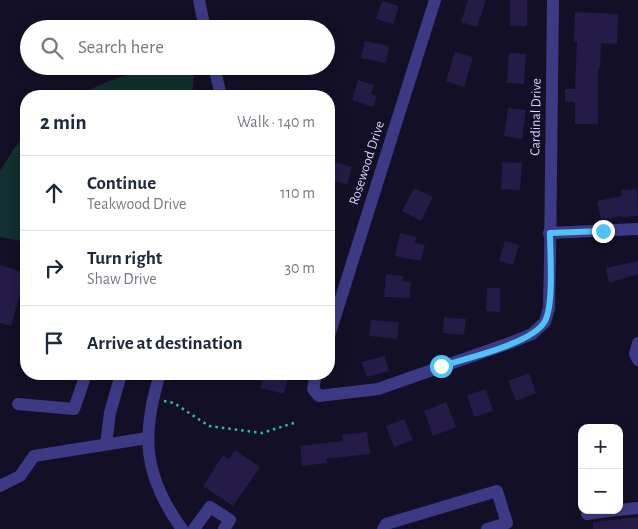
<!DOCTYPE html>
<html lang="en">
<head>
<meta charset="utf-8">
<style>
  body { margin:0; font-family:"Alegreya Sans",sans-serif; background:#f6f6f7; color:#1f2937 }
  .controls { position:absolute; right:15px; bottom:15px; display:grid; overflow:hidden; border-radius:10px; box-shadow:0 2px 12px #0003 }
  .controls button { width:45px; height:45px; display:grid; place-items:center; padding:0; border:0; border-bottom:1px solid #e0e1e3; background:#fff; color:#1f2937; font:25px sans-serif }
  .stop { position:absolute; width:15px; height:15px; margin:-11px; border:4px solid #4fc3f7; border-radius:50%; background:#fff }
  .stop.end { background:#4fc3f7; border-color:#fff; box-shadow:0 1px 5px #0008 }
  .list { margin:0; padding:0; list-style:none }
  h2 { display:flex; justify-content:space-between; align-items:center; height:65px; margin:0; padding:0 20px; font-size:21px }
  h2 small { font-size:16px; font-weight:400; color:#747a83 }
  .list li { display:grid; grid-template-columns:32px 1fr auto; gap:15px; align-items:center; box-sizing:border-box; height:75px; padding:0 20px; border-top:1px solid #e0e1e3 }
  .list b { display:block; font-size:19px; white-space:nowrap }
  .list p { margin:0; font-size:16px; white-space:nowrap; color:#747a83 }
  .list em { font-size:16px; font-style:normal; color:#747a83 }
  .icon { flex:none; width:28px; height:28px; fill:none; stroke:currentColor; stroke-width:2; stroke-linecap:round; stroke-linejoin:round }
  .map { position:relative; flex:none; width:638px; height:529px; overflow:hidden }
  .search { position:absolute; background:#fff; box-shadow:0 2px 12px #0003; left:20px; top:20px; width:315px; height:55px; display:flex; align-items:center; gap:12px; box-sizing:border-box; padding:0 18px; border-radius:28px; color:#747a83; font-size:19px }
  .panel { position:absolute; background:#fff; box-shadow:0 2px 12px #0003; left:20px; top:90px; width:315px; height:290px; border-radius:20px }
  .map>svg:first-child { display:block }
</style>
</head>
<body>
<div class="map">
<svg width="638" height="529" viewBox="0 0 638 529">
  <rect width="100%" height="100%" fill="#130f26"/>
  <g fill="#12302f">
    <path d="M163 69 194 75 192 96H78C109 79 128 73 163 69Z"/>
    <path d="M26 135V242L0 237V171L15 147Z"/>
  </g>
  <g fill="#241b47">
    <path d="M468 0H486L477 27 461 22Z"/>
    <rect x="510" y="0" width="17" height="26"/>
    <path d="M382 1 399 6 393 24 376 19Z"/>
    <path d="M575 12 618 14 617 44 601 43 600 68H598V124H575V102H565V89H575L577 42H574Z"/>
    <path d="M365 41 389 46 386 63 361 58Z"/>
    <path d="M455 52 473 57 464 87 446 81Z"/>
    <path d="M509 53 526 54 524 84 507 83Z"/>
    <path d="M358 80 374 85 371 94 377 96 373 107 352 100Z"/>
    <path d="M508 108 526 110 522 139 504 136Z"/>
    <path d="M335 162 352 167 347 184 331 180Z"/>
    <path d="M502 162 522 163 520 190 501 189Z"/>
    <path d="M414 188 433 197 421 221 402 211Z"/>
    <path d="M637 189 638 216 622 217V216L601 220 597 201 621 196V190Z"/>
    <path d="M400 233 416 237 415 243 425 245 421 261 395 256Z"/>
    <path d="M505 241 519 245 513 265 499 261Z"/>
    <path d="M638 261V274L609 283 606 268Z"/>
    <path d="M0 265 26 273 11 326 0 323Z"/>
    <path d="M386 274 403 276 402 281 411 282 410 298 384 297Z"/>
    <path d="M487 288H500V312L486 311Z"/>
    <path d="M444 317 466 319 464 335 443 333Z"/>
    <path d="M371 320 399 322 397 339 369 336Z"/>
    <path d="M385 356 389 371 367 377 361 362Z"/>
    <path d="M529 373 536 393 516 401 508 381Z"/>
    <path d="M264 374H289L284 394 260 388Z"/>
    <path d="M486 389 493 411 474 417 467 395Z"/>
    <path d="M446 402 456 427 433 436 424 411Z"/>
    <path d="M404 419 413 440 394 447 386 426Z"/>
    <path d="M367 432 370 454 326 459 327 463 302 466 300 446 343 441 342 435Z"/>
    <path d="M235 450 260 467 233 506 203 486 223 455 229 459Z"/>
    <path d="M638 517V529H593V522Z"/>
  </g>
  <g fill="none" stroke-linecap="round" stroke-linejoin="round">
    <path stroke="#2fb8b0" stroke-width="2.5" stroke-dasharray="2.5 4" stroke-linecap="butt" d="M164 401 174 403 209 426 262 433 297 422"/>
    <g stroke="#3d3a85" stroke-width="12">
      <path d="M199 0 205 29"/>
      <path d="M214 66 221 96"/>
      <path d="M549 233 638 229"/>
      <path d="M329 336 435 0"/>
      <path d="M638 343 635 354 638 360"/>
      <path d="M160 374C141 435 143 475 182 529"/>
      <path d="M316 374 313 389 319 396 378 389 510 343 532 334 545 322 549 308 550 259 553 0"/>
      <path d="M18 404 74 409 86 374"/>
      <path d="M106 444 110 413 121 374"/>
      <path d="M0 486 20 476 34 456 147 438"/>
      <path d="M619 510 638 508"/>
      <path d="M587 514 615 510"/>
      <path d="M194 529 210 507 230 520 224 529"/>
      <path d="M383 529 386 524 497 491 507 523 487 529"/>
    </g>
  </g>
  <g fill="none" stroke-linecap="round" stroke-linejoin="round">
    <path stroke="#4fc3f7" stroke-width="6" d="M441 366C465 359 534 343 545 321 554 304 550 254 550 233L603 231"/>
  </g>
  <g text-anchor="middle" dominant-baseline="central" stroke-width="5" stroke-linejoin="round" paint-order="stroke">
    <g font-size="14" fill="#d9d4ff" stroke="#130f26">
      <text transform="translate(536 117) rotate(-89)">Cardinal Drive</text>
      <text transform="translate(367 163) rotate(-72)">Rosewood Drive</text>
    </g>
  </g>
</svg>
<div class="controls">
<button>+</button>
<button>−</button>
</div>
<div class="stop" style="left:441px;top:366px"></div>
<div class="stop end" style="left:603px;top:231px"></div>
<div class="search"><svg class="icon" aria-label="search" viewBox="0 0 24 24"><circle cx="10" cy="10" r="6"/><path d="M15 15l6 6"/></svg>Search here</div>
<section class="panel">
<h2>2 min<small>Walk · 140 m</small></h2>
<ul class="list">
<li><svg class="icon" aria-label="ahead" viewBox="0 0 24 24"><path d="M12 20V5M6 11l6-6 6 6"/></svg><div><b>Continue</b><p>Teakwood Drive</p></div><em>110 m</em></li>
<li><svg class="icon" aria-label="right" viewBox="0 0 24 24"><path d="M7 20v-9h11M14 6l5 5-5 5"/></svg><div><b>Turn right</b><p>Shaw Drive</p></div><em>30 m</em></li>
<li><svg class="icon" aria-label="arrive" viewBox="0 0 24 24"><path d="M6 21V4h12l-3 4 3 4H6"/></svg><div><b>Arrive at destination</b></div></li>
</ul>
</section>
</div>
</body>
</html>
